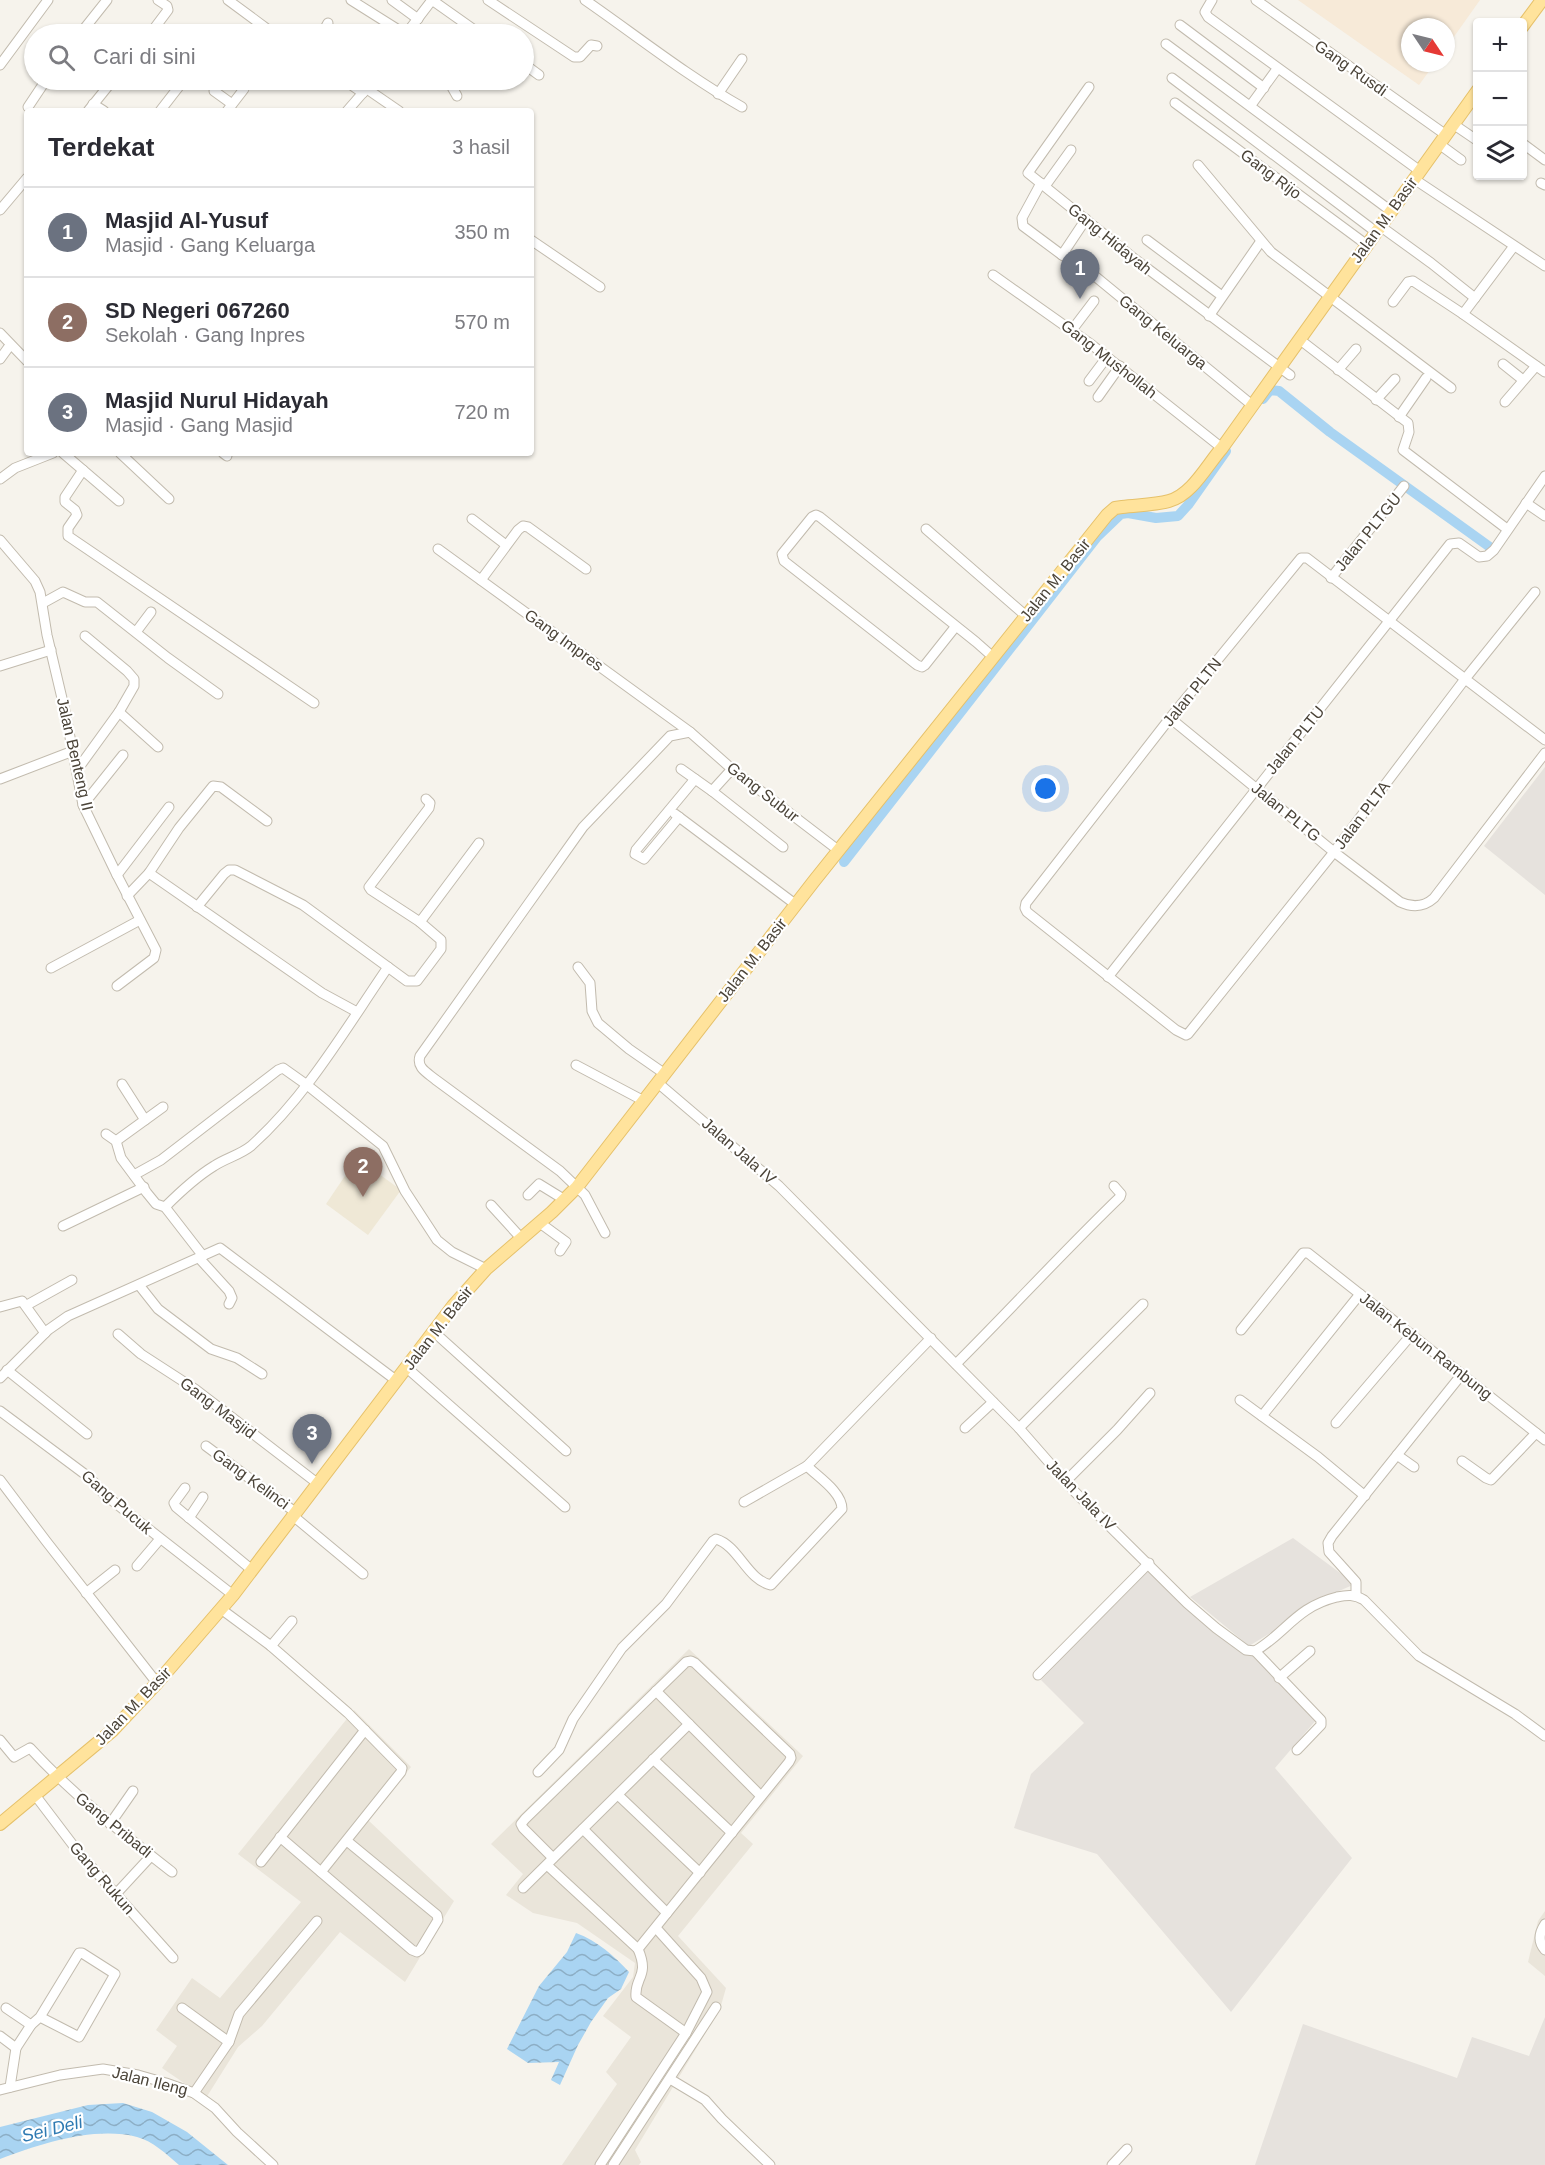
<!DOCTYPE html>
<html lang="id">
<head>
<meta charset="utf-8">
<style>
  body { margin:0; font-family:Arial,sans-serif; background:#f7f7f7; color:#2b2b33 }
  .controls { position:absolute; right:18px; top:18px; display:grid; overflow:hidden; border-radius:6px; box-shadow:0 2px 4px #0004 }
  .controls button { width:54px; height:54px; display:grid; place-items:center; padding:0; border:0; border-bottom:2px solid #e1e1e2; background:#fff; color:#2b2b33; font:30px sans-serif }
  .compass { position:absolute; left:1401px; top:18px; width:54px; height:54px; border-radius:50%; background:#fff; box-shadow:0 2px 4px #0004; rotate:125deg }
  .you { position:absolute; left:1046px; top:789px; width:21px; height:21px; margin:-15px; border:4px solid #fff; border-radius:50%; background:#1a73e8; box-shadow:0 0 0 9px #1a73e833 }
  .badge { display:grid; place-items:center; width:39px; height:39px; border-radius:50%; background:#fc3f1d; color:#fff; font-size:20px; font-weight:700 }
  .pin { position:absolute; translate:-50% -50px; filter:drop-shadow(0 2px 3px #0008) }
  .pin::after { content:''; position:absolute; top:32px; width:21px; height:18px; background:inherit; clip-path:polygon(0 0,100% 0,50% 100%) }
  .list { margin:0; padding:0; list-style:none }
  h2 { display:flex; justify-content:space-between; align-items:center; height:78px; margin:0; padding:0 24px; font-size:26px }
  h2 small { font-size:20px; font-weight:400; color:#7c7c81 }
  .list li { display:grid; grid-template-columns:39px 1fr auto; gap:18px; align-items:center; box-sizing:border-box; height:90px; padding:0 24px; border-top:2px solid #e1e1e2 }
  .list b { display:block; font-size:22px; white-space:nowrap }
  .list p { margin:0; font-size:20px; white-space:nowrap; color:#7c7c81 }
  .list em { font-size:20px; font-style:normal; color:#7c7c81 }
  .icon { flex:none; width:33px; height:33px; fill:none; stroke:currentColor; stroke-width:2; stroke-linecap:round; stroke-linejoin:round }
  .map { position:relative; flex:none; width:1545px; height:2165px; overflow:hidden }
  .search { position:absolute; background:#fff; box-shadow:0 2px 4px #0004; left:24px; top:24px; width:510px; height:66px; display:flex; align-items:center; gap:15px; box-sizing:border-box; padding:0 21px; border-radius:33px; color:#7c7c81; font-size:22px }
  .panel { position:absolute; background:#fff; box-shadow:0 2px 4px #0004; left:24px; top:108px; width:510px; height:348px; border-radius:6px }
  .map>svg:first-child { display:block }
</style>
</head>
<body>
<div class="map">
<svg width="1545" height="2165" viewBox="0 0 1545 2165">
  <defs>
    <pattern id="water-waves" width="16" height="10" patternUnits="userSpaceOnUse" patternTransform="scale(1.5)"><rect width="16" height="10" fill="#a9d4f2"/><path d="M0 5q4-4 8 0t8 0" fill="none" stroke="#8caec5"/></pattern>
  </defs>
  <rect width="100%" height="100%" fill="#f6f3ec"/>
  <g fill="#eae5da">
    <path d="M689 1649 803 1756 741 1833 753 1844 678 1936 726 1988 720 2009 635 2150 641 2162 639 2165H562L617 2084 606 2072 631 2037 603 2016 633 1977 635 1963 577 1923 533 1913 506 1895 523 1874 491 1844Z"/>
    <path d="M354 1710 411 1767 368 1820 454 1901 405 1982 340 1932 262 2026 238 2047 206 2098 162 2068 177 2046 156 2030 192 1978 220 1998 301 1902 238 1854Z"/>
    <path d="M1545 1911V1976L1528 1962 1538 1921Z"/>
  </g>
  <path fill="#f7ead8" d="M1298 0H1480L1446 48V27H1410V63H1435L1419 85Z"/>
  <g fill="#e6e2dd">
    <path d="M1545 767V895L1484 846Z"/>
    <path d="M1293 1538 1355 1584 1339 1591 1249 1646 1190 1597Z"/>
    <path d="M1148 1568 1215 1630 1260 1656 1317 1719 1275 1768 1352 1858 1231 2012 1097 1854 1014 1828 1031 1774 1084 1723 1041 1680Z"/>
    <path d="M1545 2017V2165H1255L1303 2024 1457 2078 1472 2037 1529 2056Z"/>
  </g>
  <path fill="#efe8d6" d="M353 1164 374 1180 379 1174 401 1190 368 1235 326 1204Z"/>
  <g fill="url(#water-waves)">
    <path d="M576 1933C598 1941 614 1956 629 1972L621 1989 608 1998 591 2022 578 2045 560 2085 551 2080 559 2062 528 2063 507 2049 539 1986 567 1952Z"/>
    <path d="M123 2103 152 2112 187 2132 228 2165H179C166 2154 153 2141 137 2137 94 2126 40 2144 0 2159V2127L88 2105Z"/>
  </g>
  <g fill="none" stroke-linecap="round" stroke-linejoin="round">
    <g stroke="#a9d4f2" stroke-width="10">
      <path d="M1263 399 1270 390 1279 391 1330 432 1494 550"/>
      <path d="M844 862 1097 537 1121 514 1128 513 1156 518 1178 516 1188 505 1226 451"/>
    </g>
    <g stroke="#c2bbae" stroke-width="11">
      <g id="minor">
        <path d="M228 0 274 34"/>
        <path d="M351 0 405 34"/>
        <path d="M392 0 418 19"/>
        <path d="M432 0 480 34"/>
        <path d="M488 0 574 57H580L591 45 597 46"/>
        <path d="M585 0C637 36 687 76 742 107"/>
        <path d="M1212 0 1205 12 1208 17 1420 171"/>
        <path d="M1256 0 1446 135"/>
        <path d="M1180 25 1264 88"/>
        <path d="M80 34 107 0"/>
        <path d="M150 34 168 10 167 6 158 0"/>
        <path d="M322 34 328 23"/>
        <path d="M406 34 432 0"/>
        <path d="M1166 44 1391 211"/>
        <path d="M524 64 539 75"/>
        <path d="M0 65 48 0"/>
        <path d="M1172 78 1376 232"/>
        <path d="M344 80 363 93"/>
        <path d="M448 80 457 96"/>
        <path d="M1089 87 1028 173 1136 260 1290 375"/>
        <path d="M367 89 399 111"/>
        <path d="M214 91 232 104"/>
        <path d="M718 94 742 59"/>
        <path d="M1175 103 1367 245"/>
        <path d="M93 104 104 111"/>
        <path d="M1251 105 1277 69"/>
        <path d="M28 107 46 80"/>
        <path d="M88 111 113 80"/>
        <path d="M160 111 184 80"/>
        <path d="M227 111 244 89"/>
        <path d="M347 111 374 80"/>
        <path d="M1453 124 1478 141"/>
        <path d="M1522 143 1545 160"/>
        <path d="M1439 144 1461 160"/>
        <path d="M1198 165 1271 252 1451 388"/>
        <path d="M1414 179 1545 266"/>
        <path d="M1041 183 1022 218 1023 226 1062 255 1085 268 1252 405"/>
        <path d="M1541 183 1545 185"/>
        <path d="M1045 186 1071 150"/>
        <path d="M0 210 27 178"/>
        <path d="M1380 226 1431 263 1475 298"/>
        <path d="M531 240 600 287"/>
        <path d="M1147 240 1222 296"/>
        <path d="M1514 246 1463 314 1545 372"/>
        <path d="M1062 255 1086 219"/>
        <path d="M993 275 1092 345 1222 448"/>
        <path d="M1393 302 1408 282 1413 281 1463 314"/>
        <path d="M1209 316 1261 241"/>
        <path d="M1072 330 1094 301"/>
        <path d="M0 333 27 361"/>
        <path d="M1299 339 1408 423 1409 432 1403 450 1507 529"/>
        <path d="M0 359 8 348"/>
        <path d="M1503 364 1523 380"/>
        <path d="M1338 370 1356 349"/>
        <path d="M1089 381 1107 357"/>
        <path d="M1098 397 1120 366"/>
        <path d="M1376 400 1395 379"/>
        <path d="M1505 402 1536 366"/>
        <path d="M1399 417 1426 378"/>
        <path d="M63 453 119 501"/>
        <path d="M120 453 169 499"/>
        <path d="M223 453 227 456"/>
        <path d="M83 470 65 497V502L75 510 77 515 68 528V536L314 703"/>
        <path d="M0 479 15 468 53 453"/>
        <path d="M1526 503 1545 516"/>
        <path d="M472 519 506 545"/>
        <path d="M926 529 1026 616"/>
        <path d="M0 540 35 581 40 592 47 635 65 711 83 805 117 875 156 950 154 958 117 986"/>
        <path d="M438 549 690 732 732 769 838 850"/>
        <path d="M1331 578 1404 486"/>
        <path d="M481 580 518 530 523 526 528 527 586 569"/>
        <path d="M1535 592 1465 679 1334 852 1188 1034 1186 1035 1176 1030 1027 912 1025 908 1026 903 1170 718 1301 558H1307L1545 740"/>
        <path d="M43 603 63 592 85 602H97L168 658 218 694"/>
        <path d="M956 626 925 665 922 667 917 665 784 561 782 554 812 517 816 515 820 517 976 642 993 657"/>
        <path d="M136 632 151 612"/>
        <path d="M85 636 127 671 134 679V686L119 712"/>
        <path d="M0 666 51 650"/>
        <path d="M1170 718 1334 852 1400 902C1413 908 1424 907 1434 898L1545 753"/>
        <path d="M681 769 712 791 732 769"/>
        <path d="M77 770 119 712 158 747"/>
        <path d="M0 779 73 751"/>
        <path d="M712 791 783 847"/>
        <path d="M83 805 123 755"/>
        <path d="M675 814 795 904"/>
        <path d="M679 817 644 859 635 854 636 850 695 779"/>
        <path d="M149 873 322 993 357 1012"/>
        <path d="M117 875 169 807"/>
        <path d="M127 896 149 873 179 828 213 786 221 787 267 821"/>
        <path d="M197 907 224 874 229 870H235L303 905 407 981H417L441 949V940L420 922 371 890 369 887 429 808 430 803 426 799"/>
        <path d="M420 922 479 843"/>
        <path d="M578 967 590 983 592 1011 598 1023 629 1049 665 1074"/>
        <path d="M51 968 140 920"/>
        <path d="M1108 977 1450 544 1459 543 1479 557 1487 556 1494 550 1545 476"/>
        <path d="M576 1065 644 1101"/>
        <path d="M658 1083 779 1186 1019 1428 1075 1492 1187 1603 1216 1628 1246 1650 1255 1651C1286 1633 1296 1607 1337 1597 1347 1595 1354 1594 1364 1600L1419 1656 1515 1714 1545 1736"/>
        <path d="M122 1084 145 1120"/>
        <path d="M106 1134 116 1141 121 1158 147 1193 156 1204 165 1207 203 1256"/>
        <path d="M116 1141 163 1107"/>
        <path d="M134 1175 161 1160 278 1070 283 1068 307 1085 383 1146 405 1191 437 1240 452 1252 486 1269"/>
        <path d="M528 1195 539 1184 565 1200"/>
        <path d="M491 1205 521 1238"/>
        <path d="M165 1207C180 1192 196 1177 214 1166 226 1158 240 1155 251 1146 307 1096 346 1028 388 967"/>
        <path d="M540 1223 566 1242 560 1251"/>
        <path d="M63 1226 144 1187"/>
        <path d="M605 1233 585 1195 560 1171 436 1080C428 1073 416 1068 420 1056L583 827 670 736 690 732"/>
        <path d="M199 1258 229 1291 232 1298 229 1304"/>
        <path d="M139 1285 158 1309 211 1349 237 1358 262 1374"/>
        <path d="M27 1305 72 1280"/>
        <path d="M0 1307 22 1301 45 1333"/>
        <path d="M1241 1330 1303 1253H1308L1545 1440"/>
        <path d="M434 1332 566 1451"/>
        <path d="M118 1334 141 1354 195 1389 317 1483"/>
        <path d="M956 1364C1011 1309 1064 1251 1120 1197L1121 1194 1114 1186"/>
        <path d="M407 1368 565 1507"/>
        <path d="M7 1370 87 1434"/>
        <path d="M0 1378 48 1330 68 1316 220 1248 397 1381"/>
        <path d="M1240 1400 1318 1457 1365 1496"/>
        <path d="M0 1411 90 1478 105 1495 233 1595"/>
        <path d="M1262 1416 1360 1294"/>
        <path d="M1336 1423 1412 1334"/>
        <path d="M965 1428 993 1402"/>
        <path d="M1019 1428 1143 1304"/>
        <path d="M206 1446 295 1512"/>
        <path d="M1397 1455 1414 1467"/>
        <path d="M1462 1461 1486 1478 1491 1480 1536 1433"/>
        <path d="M0 1480 46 1541 157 1683"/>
        <path d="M1066 1481 1117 1430 1150 1393"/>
        <path d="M185 1488 174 1503 176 1507 252 1570"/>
        <path d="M744 1502 807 1466"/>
        <path d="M292 1515 363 1574"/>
        <path d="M189 1518 203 1497"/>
        <path d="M137 1566 160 1539"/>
        <path d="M86 1593 115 1570"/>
        <path d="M1356 1596V1582L1329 1552 1328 1543 1332 1536 1462 1374"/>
        <path d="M221 1609 271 1646 348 1713 402 1768 401 1772 321 1872"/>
        <path d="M271 1646 292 1621"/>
        <path d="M1255 1651 1321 1720V1725L1297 1750"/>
        <path d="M1038 1675 1149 1563"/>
        <path d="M1279 1678 1310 1651"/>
        <path d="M656 1691 761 1796"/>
        <path d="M0 1740 14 1757 30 1748C73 1795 122 1833 172 1872"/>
        <path d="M653 1759 732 1833"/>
        <path d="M538 1772 559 1750 573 1719 622 1648 666 1604 713 1541 716 1539C739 1546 747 1580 771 1585L842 1509C842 1492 818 1477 807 1466L931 1338"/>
        <path d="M35 1795 79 1853 173 1958"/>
        <path d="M618 1795 700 1873"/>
        <path d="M110 1824 133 1791"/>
        <path d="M583 1829 667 1913"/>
        <path d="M280 1837 412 1950 417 1952 420 1950 438 1920 437 1915 347 1841"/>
        <path d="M553 1858 523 1828 521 1824 525 1819 686 1662 691 1661 695 1663 790 1754 791 1758 789 1762 638 1949"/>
        <path d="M261 1862 365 1730"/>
        <path d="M547 1865 638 1949C650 1977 634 1977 636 1997L686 2033"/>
        <path d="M523 1888 689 1724"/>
        <path d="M115 1895 151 1856"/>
        <path d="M1545 1924C1539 1933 1538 1942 1545 1950"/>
        <path d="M6 2008 31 2025"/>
        <path d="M182 2008 229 2042"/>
        <path d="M0 2036 16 2048 10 2087"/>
        <path d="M16 2048 31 2025 40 2017 79 1953H82L115 1974 79 2037 40 2017"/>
        <path d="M670 2079 705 2100 722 2119 770 2165"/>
        <path d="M0 2090 60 2075 103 2069 138 2075 166 2083 194 2093 215 2108 237 2132 273 2165"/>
        <path d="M194 2093 229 2042 239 2014 317 1921"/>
        <path d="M600 2165 686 2033 707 1992 701 1978 656 1928"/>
        <path d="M613 2165 716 2007"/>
        <path d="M1112 2165 1127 2149"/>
      </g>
    </g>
    <g stroke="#e6c16a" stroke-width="14">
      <g id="major">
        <path d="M1522 27 1542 0"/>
        <path d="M0 1824 113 1730 157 1683 233 1595 453 1306 486 1269 552 1212 577 1187 814 881 1107 515 1115 508 1122 507C1137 505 1154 505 1169 501 1192 495 1207 465 1222 448L1478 90"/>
      </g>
    </g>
    <use href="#minor" stroke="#fff" stroke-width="9"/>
    <use href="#major" stroke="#ffe39c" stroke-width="12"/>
  </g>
  <g text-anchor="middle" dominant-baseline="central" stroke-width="4.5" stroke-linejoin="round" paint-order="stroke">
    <g font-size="16" fill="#4b4439" stroke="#fff">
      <text transform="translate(1351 68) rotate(35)">Gang Rusdi</text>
      <text transform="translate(1271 174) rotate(37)">Gang Rijo</text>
      <text transform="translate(1384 220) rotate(-54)">Jalan M. Basir</text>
      <text transform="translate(1110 239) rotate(39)">Gang Hidayah</text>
      <text transform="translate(1163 332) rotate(39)">Gang Keluarga</text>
      <text transform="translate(1109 359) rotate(38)">Gang Mushollah</text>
      <text transform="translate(1368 532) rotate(-51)">Jalan PLTGU</text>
      <text transform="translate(1055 580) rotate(-51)">Jalan M. Basir</text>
      <text transform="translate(564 640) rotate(36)">Gang Impres</text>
      <text transform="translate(1192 692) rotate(-51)">Jalan PLTN</text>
      <text transform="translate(1295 740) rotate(-51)">Jalan PLTU</text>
      <text transform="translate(75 754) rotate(77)">Jalan Benteng II</text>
      <text transform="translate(763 792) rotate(38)">Gang Subur</text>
      <text transform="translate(1286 812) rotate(39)">Jalan PLTG</text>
      <text transform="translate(1362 815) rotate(-53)">Jalan PLTA</text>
      <text transform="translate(752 960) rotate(-52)">Jalan M. Basir</text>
      <text transform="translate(739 1151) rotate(41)">Jalan Jala IV</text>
      <text transform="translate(438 1328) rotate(-52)">Jalan M. Basir</text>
      <text transform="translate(1426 1346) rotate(38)">Jalan Kebun Rambung</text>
      <text transform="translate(218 1408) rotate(37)">Gang Masjid</text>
      <text transform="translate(251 1479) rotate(36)">Gang Kelinci</text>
      <text transform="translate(1081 1495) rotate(46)">Jalan Jala IV</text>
      <text transform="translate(117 1502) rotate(41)">Gang Pucuk</text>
      <text transform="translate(133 1706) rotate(-46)">Jalan M. Basir</text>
      <text transform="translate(114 1825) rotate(39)">Gang Pribadi</text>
      <text transform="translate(102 1878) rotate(49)">Gang Rukun</text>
      <text transform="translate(150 2081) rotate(14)">Jalan Ileng</text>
    </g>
    <g font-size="18" font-style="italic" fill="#2e7ab2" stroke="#fff">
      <text transform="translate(52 2129) rotate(-14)">Sei Deli</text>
    </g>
  </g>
</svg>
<div class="controls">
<button>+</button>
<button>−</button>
<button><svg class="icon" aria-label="layers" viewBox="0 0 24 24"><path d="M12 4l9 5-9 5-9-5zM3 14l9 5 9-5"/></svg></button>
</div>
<svg class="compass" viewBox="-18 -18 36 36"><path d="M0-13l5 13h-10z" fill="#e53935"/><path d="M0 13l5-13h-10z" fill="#7c7c81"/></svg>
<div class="you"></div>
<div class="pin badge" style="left:1080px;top:299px;background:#6b7280">1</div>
<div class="pin badge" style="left:363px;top:1197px;background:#8d6e63">2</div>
<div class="pin badge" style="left:312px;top:1464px;background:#6b7280">3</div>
<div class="search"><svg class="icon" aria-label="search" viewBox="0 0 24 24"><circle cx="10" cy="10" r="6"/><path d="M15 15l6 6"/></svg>Cari di sini</div>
<section class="panel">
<h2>Terdekat<small>3 hasil</small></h2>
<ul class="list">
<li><span class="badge" style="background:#6b7280">1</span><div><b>Masjid Al-Yusuf</b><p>Masjid · Gang Keluarga</p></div><em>350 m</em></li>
<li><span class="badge" style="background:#8d6e63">2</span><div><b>SD Negeri 067260</b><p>Sekolah · Gang Inpres</p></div><em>570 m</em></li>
<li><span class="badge" style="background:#6b7280">3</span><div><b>Masjid Nurul Hidayah</b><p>Masjid · Gang Masjid</p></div><em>720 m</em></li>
</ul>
</section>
</div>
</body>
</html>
